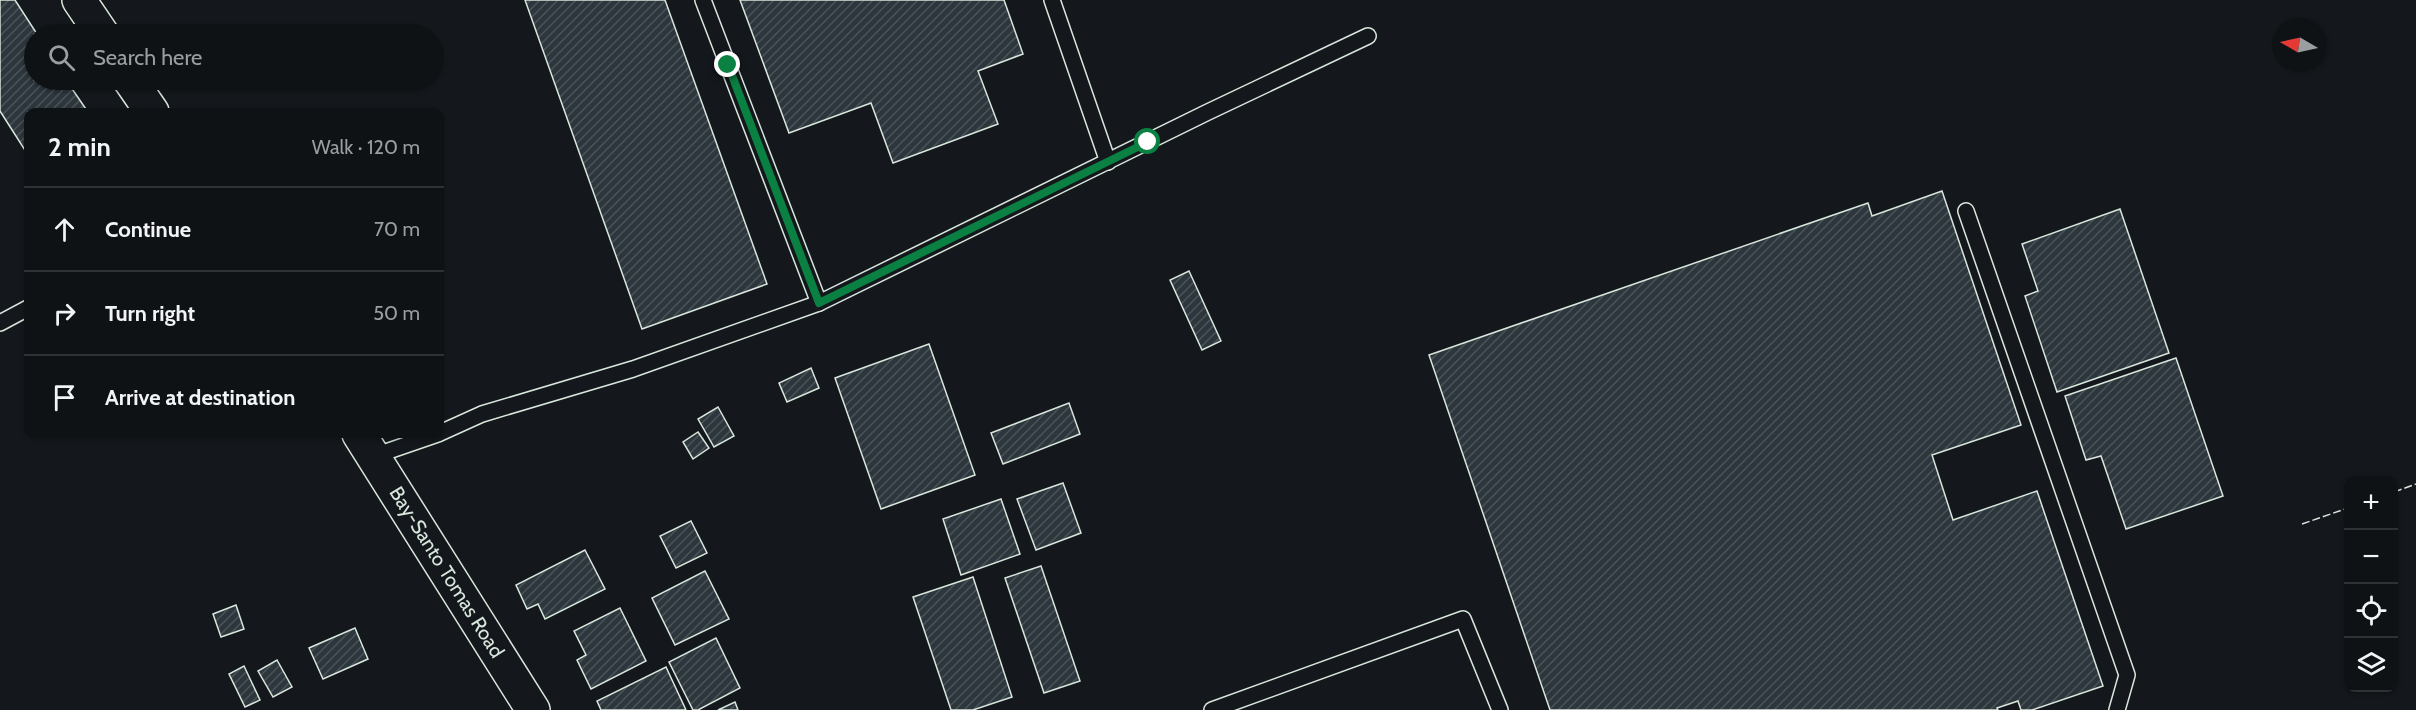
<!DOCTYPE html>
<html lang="en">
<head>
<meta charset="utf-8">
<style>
  body { margin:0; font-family:Cabin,sans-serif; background:#1d2022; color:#f1f3f6 }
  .controls { position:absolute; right:18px; bottom:18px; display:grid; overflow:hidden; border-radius:12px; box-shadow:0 2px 4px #0004 }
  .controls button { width:54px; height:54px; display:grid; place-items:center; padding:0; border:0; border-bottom:2px solid #2f3234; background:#0f1215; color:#f1f3f6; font:30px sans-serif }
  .compass { position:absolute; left:2272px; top:18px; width:54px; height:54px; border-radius:50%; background:#0f1215; box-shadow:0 2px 4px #0004; rotate:279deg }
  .stop { position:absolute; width:18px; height:18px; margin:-14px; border:4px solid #0b8043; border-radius:50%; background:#fff }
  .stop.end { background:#0b8043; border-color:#fff; box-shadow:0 2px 6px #0008 }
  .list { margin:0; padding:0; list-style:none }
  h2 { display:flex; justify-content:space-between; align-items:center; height:78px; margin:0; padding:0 24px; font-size:26px }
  h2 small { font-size:20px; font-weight:400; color:#9b9ea0 }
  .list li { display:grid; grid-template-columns:39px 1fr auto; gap:18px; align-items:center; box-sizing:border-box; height:84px; padding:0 24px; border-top:2px solid #2f3234 }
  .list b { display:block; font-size:22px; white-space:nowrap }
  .list em { font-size:20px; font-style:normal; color:#9b9ea0 }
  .icon { flex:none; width:33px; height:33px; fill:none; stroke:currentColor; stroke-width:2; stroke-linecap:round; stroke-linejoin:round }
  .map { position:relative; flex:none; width:2416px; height:710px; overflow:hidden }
  .search { position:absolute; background:#0f1215; box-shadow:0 2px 4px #0004; left:24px; top:24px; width:420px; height:66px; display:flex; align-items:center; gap:15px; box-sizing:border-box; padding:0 21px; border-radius:33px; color:#9b9ea0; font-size:22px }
  .panel { position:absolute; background:#0f1215; box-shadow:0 2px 4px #0004; left:24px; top:108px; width:420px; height:330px; border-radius:12px }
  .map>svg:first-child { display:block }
</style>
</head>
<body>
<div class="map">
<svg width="2416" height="710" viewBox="0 0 2416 710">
  <defs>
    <pattern id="building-hatch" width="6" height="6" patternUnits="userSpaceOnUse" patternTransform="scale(1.5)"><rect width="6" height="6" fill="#2c363c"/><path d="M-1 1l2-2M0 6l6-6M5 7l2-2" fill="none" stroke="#4a5358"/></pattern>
  </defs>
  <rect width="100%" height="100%" fill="#14181c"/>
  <g fill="url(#building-hatch)" stroke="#d8e6dc" stroke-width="1.5">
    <path d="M0 0H15L37 34H34V80H66L88 112H28V155L0 111Z"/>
    <path d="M525 0H665L767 284 642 329Z"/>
    <path d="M740 0H1004L1023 54 978 71 998 124 893 163 871 103 789 133Z"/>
    <path d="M1942 191 2021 425 1932 455 1953 520 2037 491 2103 686 2032 710H2021L2018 701 1997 708 1998 710H1550L1429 355 1868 203 1872 216Z"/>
    <path d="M2120 209 2169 353 2057 392 2025 296 2038 291 2022 244Z"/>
    <path d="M1189 271 1221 341 1202 350 1170 280Z"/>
    <path d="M929 344 975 475 881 509 835 378Z"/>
    <path d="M2176 358 2223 496 2126 529 2101 456 2086 460 2065 396Z"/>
    <path d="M811 368 819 388 787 402 779 383Z"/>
    <path d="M1069 403 1080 434 1003 464 991 433Z"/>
    <path d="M718 407 734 436 714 447 698 419Z"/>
    <path d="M698 432 709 448 693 459 683 442Z"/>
    <path d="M1063 483 1081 533 1036 550 1017 499Z"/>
    <path d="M1001 499 1020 554 961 575 943 519Z"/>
    <path d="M691 521 707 553 676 568 660 536Z"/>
    <path d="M585 550 605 589 545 619 538 604 527 609 516 585Z"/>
    <path d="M1041 566 1080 681 1044 693 1005 578Z"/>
    <path d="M705 571 729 619 675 645 652 598Z"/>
    <path d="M973 577 1012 697 973 710H951L913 597Z"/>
    <path d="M236 605 244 629 221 637 213 614Z"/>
    <path d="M620 608 646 661 591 689 577 660 586 655 574 631Z"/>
    <path d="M355 628 368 659 323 679 309 648Z"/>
    <path d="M716 638 740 688 698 710H693L669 662Z"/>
    <path d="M277 660 292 687 273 697 258 671Z"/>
    <path d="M244 666 260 700 245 707 229 674Z"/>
    <path d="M666 667 686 710H601L597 701Z"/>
    <path d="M735 702 738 710H718Z"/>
  </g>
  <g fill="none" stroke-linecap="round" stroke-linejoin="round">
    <g stroke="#d8e6dc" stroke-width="18">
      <g id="service">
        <path d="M703 0 819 303"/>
        <path d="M1052 0 1108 162"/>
        <path d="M1966 211 2127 675 2117 710"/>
        <path d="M0 323 28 308"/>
        <path d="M440 433 482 414 633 369 819 303 1208 112 1368 36"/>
        <path d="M374 456 438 434"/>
        <path d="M1212 710 1463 619 1500 710"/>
      </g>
    </g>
    <g stroke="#d8e6dc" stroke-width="36">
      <g id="secondary">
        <path d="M79 0 102 34"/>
        <path d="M130 80 152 112"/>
        <path d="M359 434 533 710"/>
      </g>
    </g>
    <use href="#service" stroke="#14181c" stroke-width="15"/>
    <use href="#secondary" stroke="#14181c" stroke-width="33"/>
    <g stroke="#d8e6dc" stroke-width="1.5" stroke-dasharray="8 3" stroke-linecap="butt">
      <path d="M2394 492 2416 484"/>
      <path d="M2302 524 2348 508"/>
    </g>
  </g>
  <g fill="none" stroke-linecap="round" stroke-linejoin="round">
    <path stroke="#0b8043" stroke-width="8" d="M728 65 819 303 1148 142"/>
  </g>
  <g text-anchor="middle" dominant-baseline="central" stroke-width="4.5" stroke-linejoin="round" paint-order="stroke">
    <g font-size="20" fill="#d8e6dc" stroke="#14181c">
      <text transform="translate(447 572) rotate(58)">Bay-Santo Tomas Road</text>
    </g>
  </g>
</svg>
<div class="controls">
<button>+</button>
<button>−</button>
<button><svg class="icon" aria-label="locate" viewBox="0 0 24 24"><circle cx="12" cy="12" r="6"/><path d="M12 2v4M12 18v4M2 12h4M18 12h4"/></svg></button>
<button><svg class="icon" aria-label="layers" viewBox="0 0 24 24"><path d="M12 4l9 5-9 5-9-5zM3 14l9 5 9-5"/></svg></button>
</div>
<svg class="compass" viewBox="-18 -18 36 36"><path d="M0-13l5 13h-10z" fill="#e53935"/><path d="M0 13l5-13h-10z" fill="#9b9ea0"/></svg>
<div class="stop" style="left:1148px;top:142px"></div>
<div class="stop end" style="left:728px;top:65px"></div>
<div class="search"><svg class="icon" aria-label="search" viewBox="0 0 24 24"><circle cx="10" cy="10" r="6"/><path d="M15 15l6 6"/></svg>Search here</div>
<section class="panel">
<h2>2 min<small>Walk · 120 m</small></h2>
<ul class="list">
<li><svg class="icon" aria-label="ahead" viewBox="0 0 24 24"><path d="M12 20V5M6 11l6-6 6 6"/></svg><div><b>Continue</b></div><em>70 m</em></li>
<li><svg class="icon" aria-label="right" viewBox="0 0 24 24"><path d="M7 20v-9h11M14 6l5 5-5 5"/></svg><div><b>Turn right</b></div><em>50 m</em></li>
<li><svg class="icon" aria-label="arrive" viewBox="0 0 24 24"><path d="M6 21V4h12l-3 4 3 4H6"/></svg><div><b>Arrive at destination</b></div></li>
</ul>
</section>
</div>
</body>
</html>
